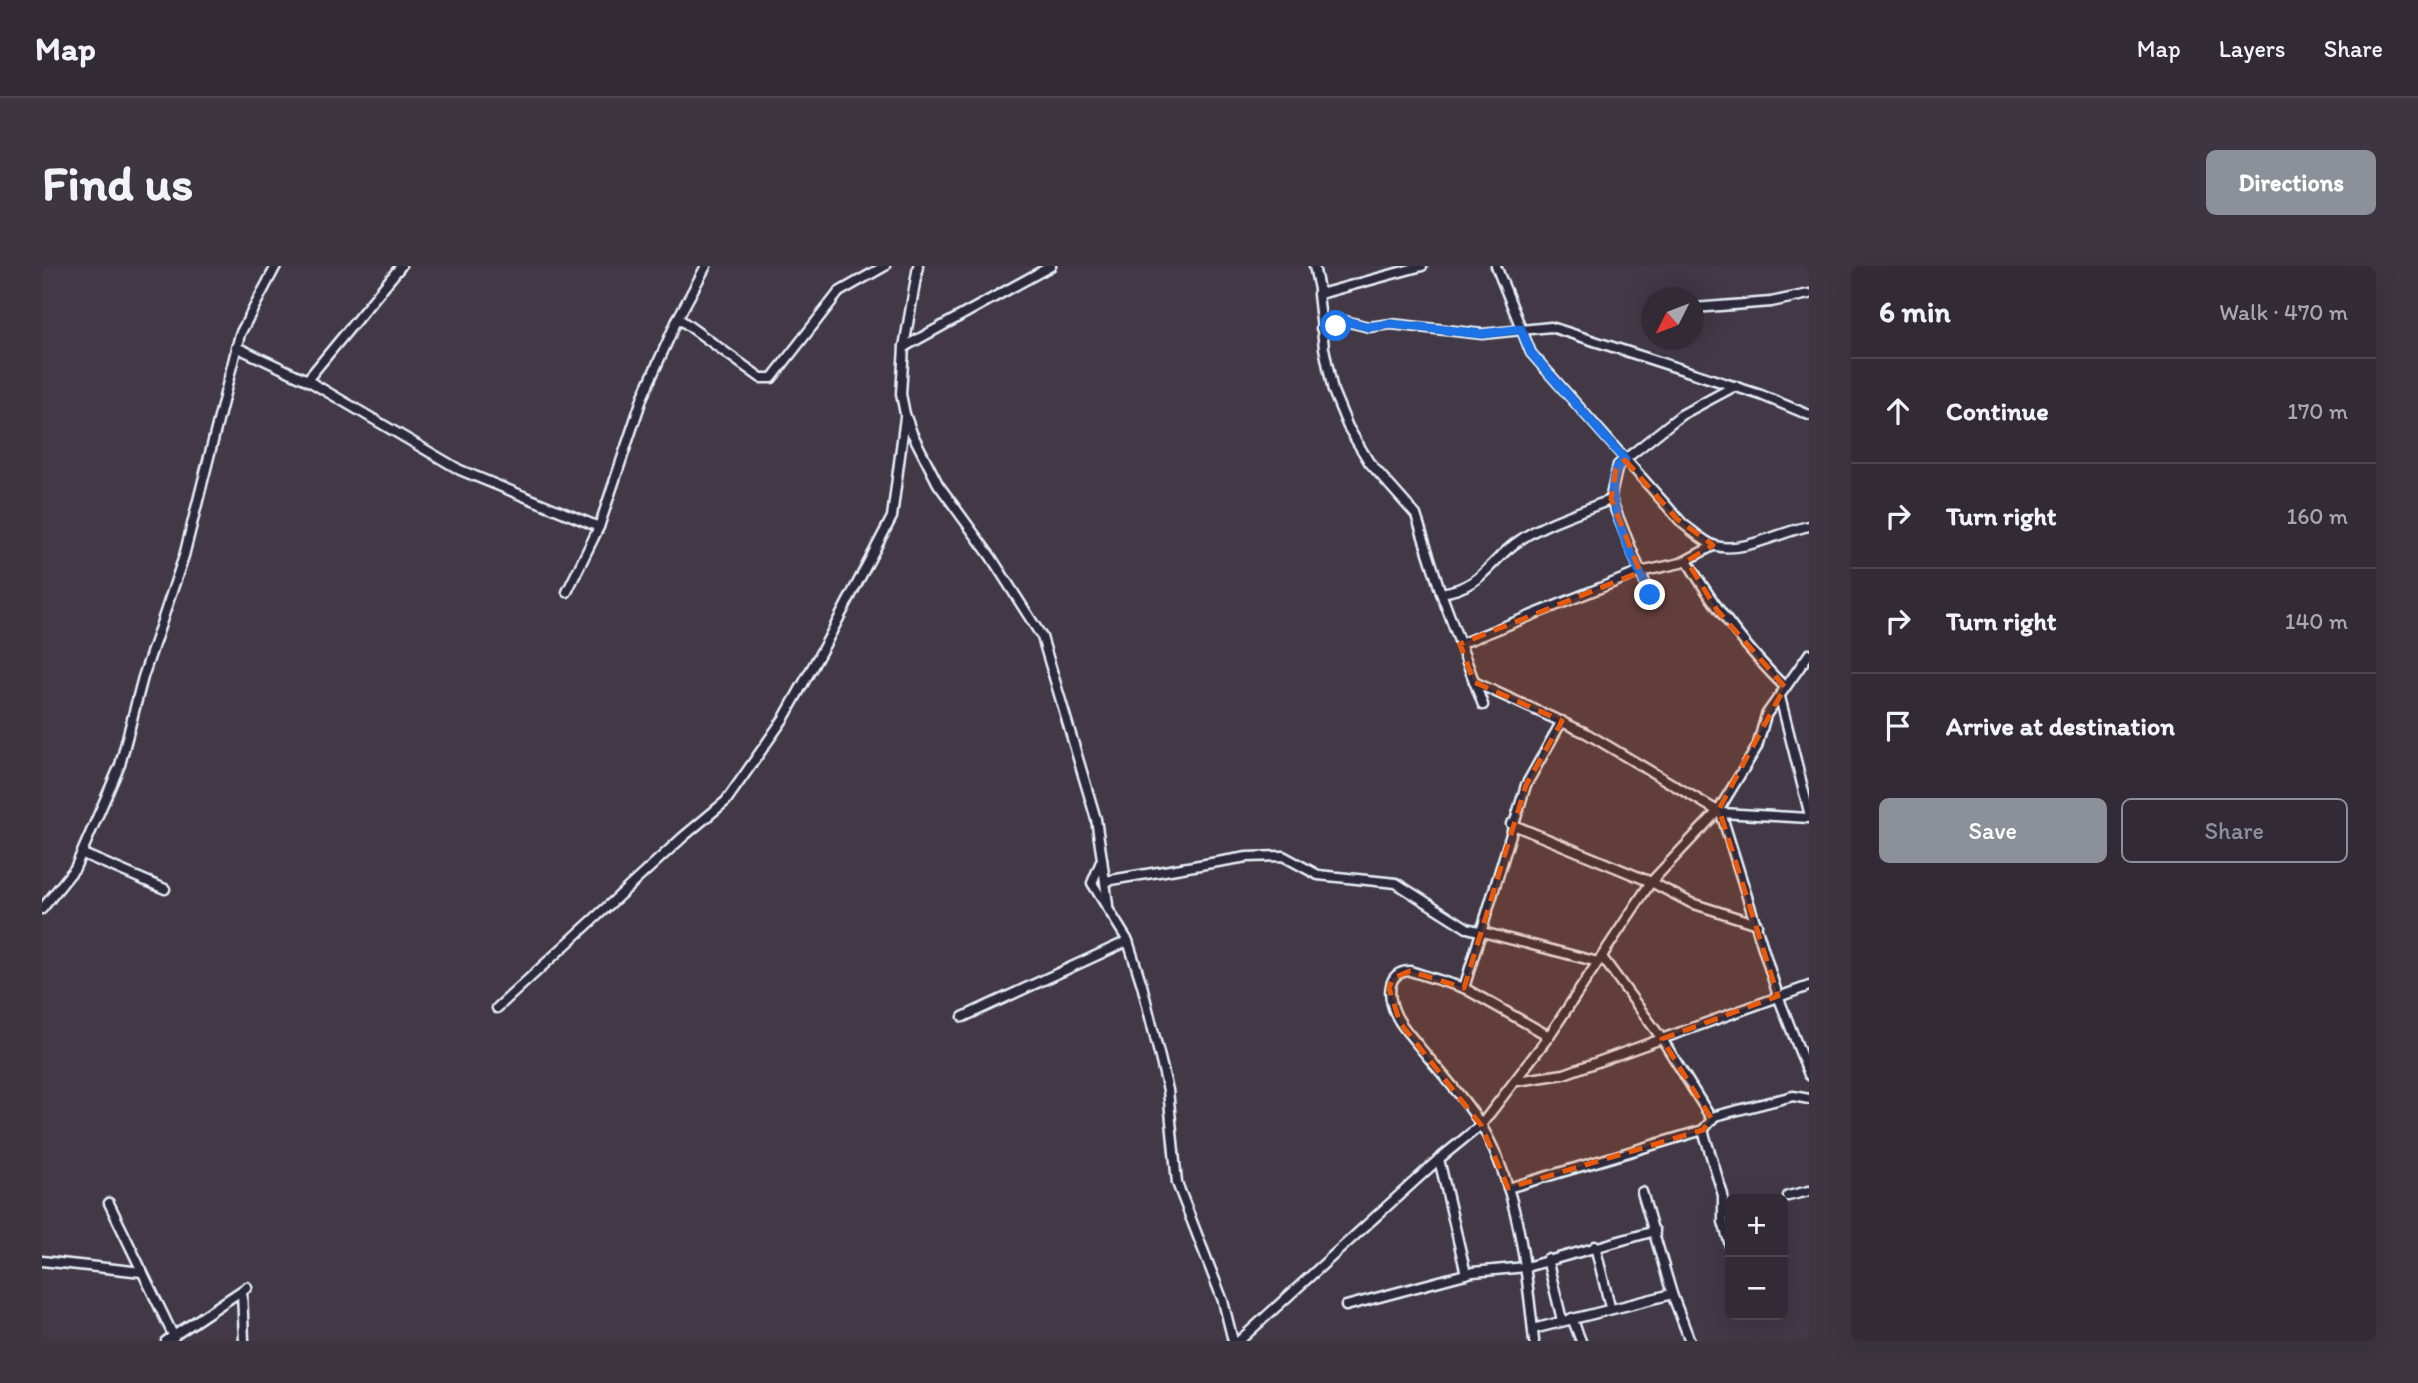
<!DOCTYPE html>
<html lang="en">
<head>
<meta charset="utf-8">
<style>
  body { margin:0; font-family:Itim,sans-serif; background:#3d3640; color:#f1f3f6 }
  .controls { position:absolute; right:21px; bottom:21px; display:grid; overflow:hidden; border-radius:10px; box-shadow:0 7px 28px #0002 }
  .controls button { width:63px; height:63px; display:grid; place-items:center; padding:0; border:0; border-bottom:2px solid #4d464f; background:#322a34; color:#f1f3f6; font:35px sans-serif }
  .compass { position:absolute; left:1599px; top:21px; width:63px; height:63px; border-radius:50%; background:#322a34; box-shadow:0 7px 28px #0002; rotate:228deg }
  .stop { position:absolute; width:21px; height:21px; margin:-16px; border:5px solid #1a73e8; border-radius:50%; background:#fff }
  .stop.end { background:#1a73e8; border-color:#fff; box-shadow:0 2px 7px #0008 }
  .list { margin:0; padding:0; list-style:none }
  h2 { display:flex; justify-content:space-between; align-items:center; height:91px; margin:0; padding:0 28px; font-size:30px }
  h2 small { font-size:23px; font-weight:400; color:#a8a7ac }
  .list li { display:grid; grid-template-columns:46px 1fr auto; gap:21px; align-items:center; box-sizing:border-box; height:105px; padding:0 28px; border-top:2px solid #4d464f }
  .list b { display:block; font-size:26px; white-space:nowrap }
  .list em { font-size:23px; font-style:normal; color:#a8a7ac }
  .actions { display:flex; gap:14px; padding:21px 28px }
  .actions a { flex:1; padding:16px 0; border:2px solid #8c9099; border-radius:10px; text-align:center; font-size:24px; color:#8c9099 }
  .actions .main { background:#8c9099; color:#fff }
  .icon { flex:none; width:38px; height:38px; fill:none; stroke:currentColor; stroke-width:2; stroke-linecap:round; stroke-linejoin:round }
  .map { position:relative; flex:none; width:1767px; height:1075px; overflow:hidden; border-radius:10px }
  header { display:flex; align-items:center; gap:42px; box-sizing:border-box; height:98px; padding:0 35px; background:#322a34; border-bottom:2px solid #4d464f }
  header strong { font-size:33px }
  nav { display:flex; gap:38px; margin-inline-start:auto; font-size:24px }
  .intro { display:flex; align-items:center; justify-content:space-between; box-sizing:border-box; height:168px; padding:0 42px }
  h1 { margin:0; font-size:49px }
  .button { padding:18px 32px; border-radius:10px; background:#8c9099; color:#fff; font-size:24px; font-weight:700 }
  main { display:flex; gap:42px; padding:0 42px }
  aside { flex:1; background:#322a34; border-radius:10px; box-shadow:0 7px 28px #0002 }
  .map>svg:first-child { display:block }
</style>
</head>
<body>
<header>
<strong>Map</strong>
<nav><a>Map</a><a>Layers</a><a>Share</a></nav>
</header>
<div class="intro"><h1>Find us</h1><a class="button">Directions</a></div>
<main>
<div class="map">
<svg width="1767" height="1075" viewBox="0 0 1767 1075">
  <rect width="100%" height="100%" fill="#423846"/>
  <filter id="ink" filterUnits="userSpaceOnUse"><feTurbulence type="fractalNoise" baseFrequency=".0143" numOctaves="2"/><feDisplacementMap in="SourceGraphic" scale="14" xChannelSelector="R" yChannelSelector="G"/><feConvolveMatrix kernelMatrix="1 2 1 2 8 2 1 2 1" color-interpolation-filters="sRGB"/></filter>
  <g filter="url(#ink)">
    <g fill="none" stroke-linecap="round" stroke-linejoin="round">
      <g stroke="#e8f1f8" stroke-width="13">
        <g id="minor">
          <path d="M876 0 862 81 859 128 863 148 870 167 896 218 949 291 1000 371 1054 553 1060 593 1050 617 1086 675 1100 719 1126 824 1135 917 1181 1035 1191 1075"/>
          <path d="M1272 0 1278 28 1380 0"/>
          <path d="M1454 0 1489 87 1641 258C1651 265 1663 277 1674 280 1702 287 1738 266 1767 260"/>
          <path d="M1276 28 1282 82 1291 125 1306 161 1327 196 1374 249 1399 327 1441 439"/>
          <path d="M1652 42 1729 36 1767 28"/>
          <path d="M636 52 719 112H730L797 26 843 0"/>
          <path d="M1279 62 1303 55 1327 61 1349 58 1440 68 1509 61 1719 129 1767 149"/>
          <path d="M194 81 265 114 359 0"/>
          <path d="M862 81 1009 0"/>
          <path d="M265 114 418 204 557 261"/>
          <path d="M1569 233 1608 329"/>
          <path d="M1645 295C1673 341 1704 383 1743 421"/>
          <path d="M525 326 557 261 601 130 636 52 664 0"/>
          <path d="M1399 327C1442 321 1446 295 1478 274 1504 256 1538 246 1568 234L1576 199 1639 149 1693 120"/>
          <path d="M1418 378 1598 306 1639 297 1671 280"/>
          <path d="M1432 416 1544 467 1679 547 1767 552"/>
          <path d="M1738 431 1767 546"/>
          <path d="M1679 547 1736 730 1767 809"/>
          <path d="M1469 558 1609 616 1649 637 1715 658"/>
          <path d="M41 588 123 623"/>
          <path d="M1060 593 1066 639"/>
          <path d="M1063 615 1205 591 1241 590 1276 609 1354 617 1425 662 1556 696"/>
          <path d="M0 643 33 602 78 499 101 411 142 290 198 68 234 0"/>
          <path d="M1560 691 1620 773 1669 852"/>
          <path d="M1422 722 1484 519 1520 455"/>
          <path d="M455 742 641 571 684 535 742 452 785 375 850 251 863 151"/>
          <path d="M921 751 1086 675"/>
          <path d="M1475 815 1522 808 1767 720"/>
          <path d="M1661 864 1681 929V956L1688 979"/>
          <path d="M1397 893 1424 1008"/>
          <path d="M1466 922 1661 864 1673 850 1751 830 1767 833"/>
          <path d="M1600 926 1630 1028 1648 1075"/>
          <path d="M1746 930 1767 925"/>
          <path d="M67 937 132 1071"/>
          <path d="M1553 980 1568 1041"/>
          <path d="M1505 993 1520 1054"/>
          <path d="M0 995 100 1006"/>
          <path d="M200 1025 202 1075"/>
          <path d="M1304 1040 1431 1006 1484 1001 1613 965"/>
          <path d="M1530 1052 1539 1075"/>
          <path d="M1491 1063 1630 1028"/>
          <path d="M124 1075 205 1021"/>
          <path d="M1197 1075 1397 893 1439 859 1507 770 1609 616 1676 545 1715 481 1724 449 1767 388"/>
          <path d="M1492 1075C1485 1006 1476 920 1439 859 1422 831 1397 805 1376 779 1369 770 1359 760 1354 749 1346 732 1343 705 1368 705L1422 722 1507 770"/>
        </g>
      </g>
      <use href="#minor" stroke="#2f2a3d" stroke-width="8"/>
    </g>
  </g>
  <g fill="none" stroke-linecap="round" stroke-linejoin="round" filter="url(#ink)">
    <path stroke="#1a73e8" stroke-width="9" d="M1294 60 1304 55 1327 61 1349 58 1440 68 1479 63 1489 87 1583 194C1549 217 1595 299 1608 329"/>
  </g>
  <path fill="#e8590c" fill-opacity="0.2" stroke="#e8590c" stroke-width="5" stroke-dasharray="14 9" stroke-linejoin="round" d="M1583 194 1635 253 1671 279 1645 295 1675 344 1743 421 1677 543 1736 730 1620 773 1669 852 1661 864 1466 922 1439 859 1358 757 1347 722 1351 712 1368 705 1422 722 1484 519 1520 455 1432 416 1418 378 1598 306 1569 233 1574 203Z"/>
</svg>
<div class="controls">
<button>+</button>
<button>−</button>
</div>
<svg class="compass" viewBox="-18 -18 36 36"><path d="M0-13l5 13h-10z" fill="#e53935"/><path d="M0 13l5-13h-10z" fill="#a8a7ac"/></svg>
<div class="stop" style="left:1294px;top:60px"></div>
<div class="stop end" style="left:1608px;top:329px"></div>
</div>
<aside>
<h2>6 min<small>Walk · 470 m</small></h2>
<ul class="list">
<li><svg class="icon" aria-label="ahead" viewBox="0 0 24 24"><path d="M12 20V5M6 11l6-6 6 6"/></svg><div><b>Continue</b></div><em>170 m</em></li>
<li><svg class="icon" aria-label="right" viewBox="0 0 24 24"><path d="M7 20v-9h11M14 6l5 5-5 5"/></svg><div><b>Turn right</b></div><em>160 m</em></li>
<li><svg class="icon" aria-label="right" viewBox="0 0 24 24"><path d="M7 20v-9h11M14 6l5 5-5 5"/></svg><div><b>Turn right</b></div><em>140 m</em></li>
<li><svg class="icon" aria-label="arrive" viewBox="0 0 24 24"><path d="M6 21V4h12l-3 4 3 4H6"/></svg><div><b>Arrive at destination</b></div></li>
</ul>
<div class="actions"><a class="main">Save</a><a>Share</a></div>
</aside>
</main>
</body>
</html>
